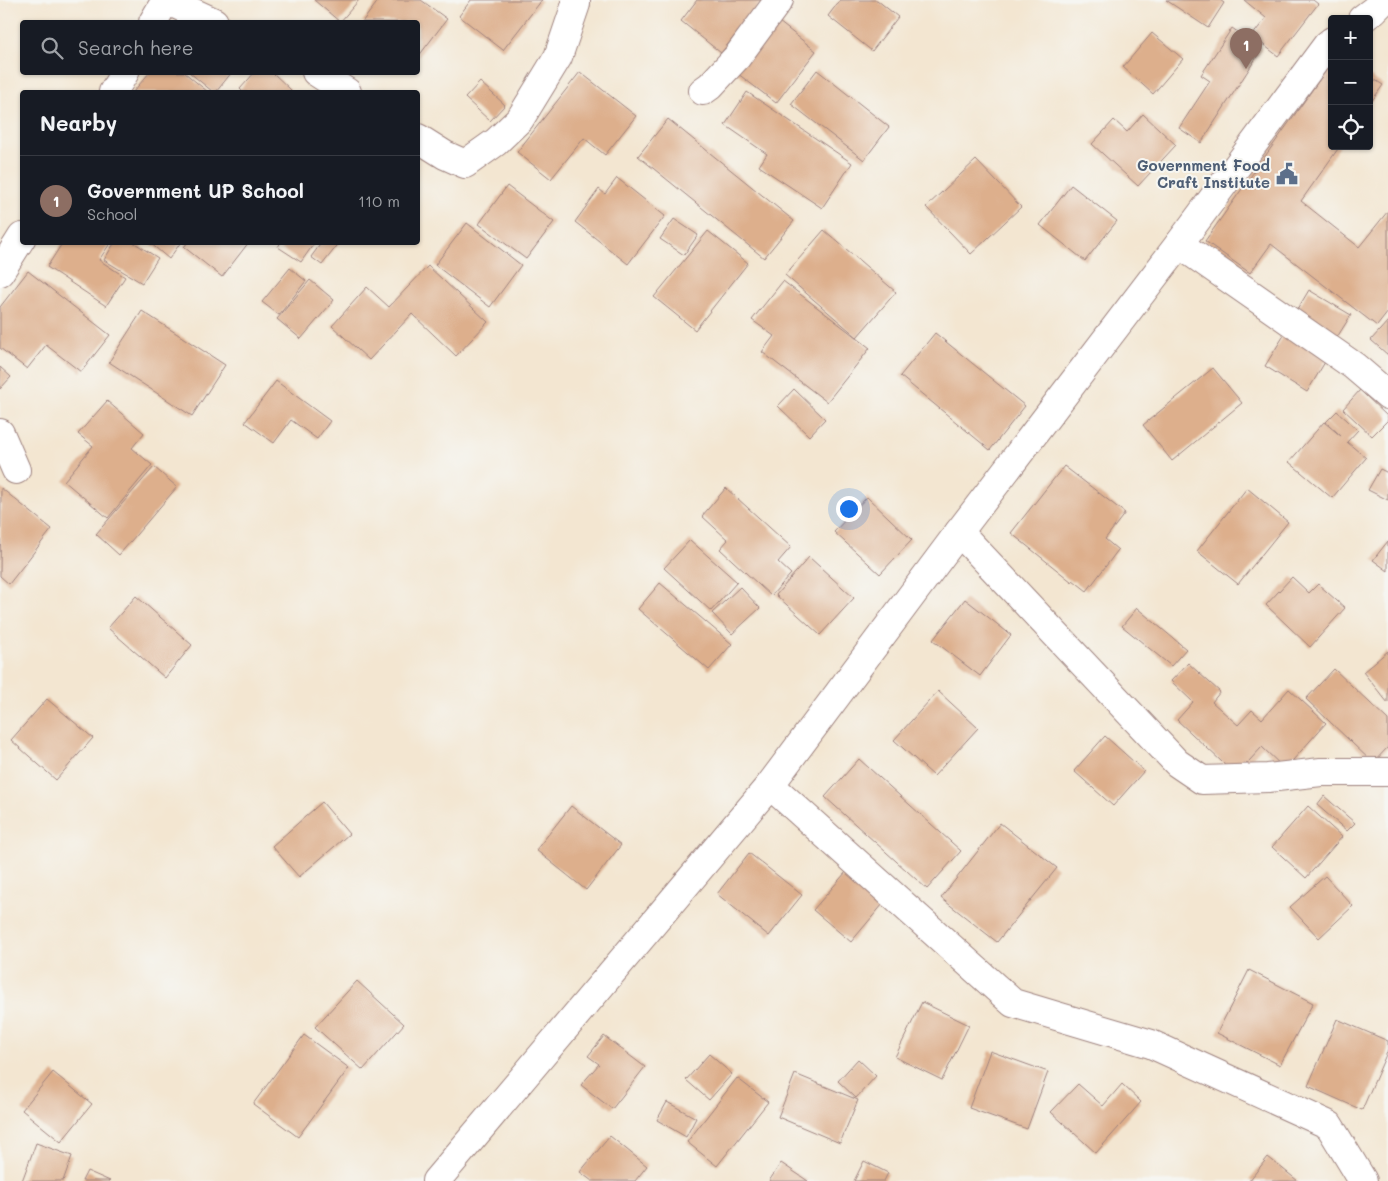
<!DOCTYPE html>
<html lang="en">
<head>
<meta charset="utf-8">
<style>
  body { margin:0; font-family:Mali,sans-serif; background:#20242c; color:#f1f3f6 }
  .controls { position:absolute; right:15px; top:15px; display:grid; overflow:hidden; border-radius:5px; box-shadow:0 1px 4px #0004 }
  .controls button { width:45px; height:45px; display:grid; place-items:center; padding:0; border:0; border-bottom:1px solid #363941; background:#171b24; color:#f1f3f6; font:25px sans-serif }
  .you { position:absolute; left:848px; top:508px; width:18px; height:18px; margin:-12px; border:4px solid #fff; border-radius:50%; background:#1a73e8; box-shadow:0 0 0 8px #1a73e833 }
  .badge { display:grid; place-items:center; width:32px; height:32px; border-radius:50%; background:#d690ce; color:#fff; font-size:16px; font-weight:700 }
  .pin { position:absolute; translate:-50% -41px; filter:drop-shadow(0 1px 2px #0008) }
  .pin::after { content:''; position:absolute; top:26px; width:18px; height:15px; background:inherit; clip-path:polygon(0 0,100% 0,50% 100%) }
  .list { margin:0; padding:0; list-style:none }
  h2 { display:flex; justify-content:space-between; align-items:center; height:65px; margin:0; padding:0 20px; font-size:21px }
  h2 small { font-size:16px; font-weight:400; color:#9ea1a6 }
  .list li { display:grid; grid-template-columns:32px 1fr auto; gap:15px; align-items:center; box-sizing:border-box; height:90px; padding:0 20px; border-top:1px solid #363941 }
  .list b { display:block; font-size:19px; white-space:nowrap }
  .list p { margin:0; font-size:16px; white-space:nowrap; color:#9ea1a6 }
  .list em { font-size:16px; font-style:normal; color:#9ea1a6 }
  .icon { flex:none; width:28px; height:28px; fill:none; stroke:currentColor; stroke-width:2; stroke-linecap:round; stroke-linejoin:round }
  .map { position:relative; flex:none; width:1388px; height:1181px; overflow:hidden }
  .search { position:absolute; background:#171b24; box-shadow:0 1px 4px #0004; left:20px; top:20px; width:400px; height:55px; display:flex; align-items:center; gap:12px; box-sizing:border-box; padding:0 18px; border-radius:5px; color:#9ea1a6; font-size:19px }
  .panel { position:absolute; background:#171b24; box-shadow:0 1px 4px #0004; left:20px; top:90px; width:400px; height:155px; border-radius:5px }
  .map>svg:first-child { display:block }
</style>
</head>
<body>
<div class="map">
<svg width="1388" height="1181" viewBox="0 0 1388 1181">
  <rect width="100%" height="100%" fill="#f6f6f2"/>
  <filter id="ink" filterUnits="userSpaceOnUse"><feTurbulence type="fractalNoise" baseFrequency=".02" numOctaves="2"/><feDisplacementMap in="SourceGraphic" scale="10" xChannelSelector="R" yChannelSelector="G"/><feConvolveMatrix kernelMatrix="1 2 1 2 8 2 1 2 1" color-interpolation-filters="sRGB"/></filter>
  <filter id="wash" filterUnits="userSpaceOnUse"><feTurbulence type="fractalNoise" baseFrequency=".0096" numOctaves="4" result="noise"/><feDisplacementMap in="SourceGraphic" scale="20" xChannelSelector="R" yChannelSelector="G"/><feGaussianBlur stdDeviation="1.12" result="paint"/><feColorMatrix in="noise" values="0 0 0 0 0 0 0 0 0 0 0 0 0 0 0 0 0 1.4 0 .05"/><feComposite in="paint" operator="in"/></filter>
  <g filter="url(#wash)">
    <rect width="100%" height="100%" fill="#f3e6d1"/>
    <g id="blocks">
      <g fill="#ddaf8c">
        <path d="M314 0H359L340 22Z"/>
        <path d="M379 0H421L447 19 418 57V22H362Z"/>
        <path d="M471 0H542L503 50 459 16Z"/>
        <path d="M697 0H763L721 53 681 21Z"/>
        <path d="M840 0H877L898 17 872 51 828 16Z"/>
        <path d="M1166 0H1220L1224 3 1208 28Z"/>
        <path d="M1244 0H1313L1318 4 1278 56 1252 36 1266 18Z"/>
        <path d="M774 18 816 51 776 103 733 70Z"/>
        <path d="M1232 28 1262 49 1201 143 1179 128 1210 81 1201 75Z"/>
        <path d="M1152 33 1183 59 1153 94 1123 67Z"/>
        <path d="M1332 62V146H1340L1301 201 1359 247 1388 211V312L1377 326 1271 244 1250 273 1205 241Z"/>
        <path d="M817 70 889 127 864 160 791 104Z"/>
        <path d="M150 72H184L208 92H133Z"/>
        <path d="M189 72H232L216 92H213Z"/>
        <path d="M255 72H272L291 90 289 92H243L240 89Z"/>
        <path d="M580 72 636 116 605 155 584 138 551 179 517 152Z"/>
        <path d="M1369 76 1383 85 1369 105Z"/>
        <path d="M480 82 505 105 490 121 465 98Z"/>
        <path d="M747 92 852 163 822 208 759 166 767 154 725 125Z"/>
        <path d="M1143 114 1176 145 1138 186 1092 144 1114 120 1127 132Z"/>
        <path d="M668 119 794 221 764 258 638 156Z"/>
        <path d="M976 160 1021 207 971 254 926 207Z"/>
        <path d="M617 178 665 216 628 264 575 222 599 189 605 194Z"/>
        <path d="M1071 185 1117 221 1085 261 1040 225Z"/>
        <path d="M507 186 554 222 526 259 479 224Z"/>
        <path d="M674 219 698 235 684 255 660 239Z"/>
        <path d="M467 223 521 265 490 307 435 265Z"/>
        <path d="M824 230 896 292 857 337 785 275Z"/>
        <path d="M708 231 748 263 695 330 654 297Z"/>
        <path d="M63 242H111L99 260 125 277 106 306 47 267Z"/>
        <path d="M115 242H133L158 258 142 283 104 260Z"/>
        <path d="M149 242H181L169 259Z"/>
        <path d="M188 242H249L222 277 184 247Z"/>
        <path d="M281 242H315L301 262 278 247Z"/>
        <path d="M322 242H340L322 265 311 257Z"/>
        <path d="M428 266 488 322 456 356 412 314 369 360 332 326 367 287 389 307Z"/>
        <path d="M290 268 306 281 279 315 262 302Z"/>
        <path d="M28 271 110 335 81 372 46 345 27 369 0 348V307Z"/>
        <path d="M310 280 334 300 301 339 277 319Z"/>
        <path d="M783 281 870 348 827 402 762 352 774 336 752 320Z"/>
        <path d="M1309 290 1351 315 1329 350 1288 325Z"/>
        <path d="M142 311 225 365 192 416 109 362Z"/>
        <path d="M1388 321V355L1371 340Z"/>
        <path d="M1286 332 1328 357 1307 392 1265 366Z"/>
        <path d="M935 333 1025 406 990 450 900 376Z"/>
        <path d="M0 367 11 377 0 389Z"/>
        <path d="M1213 368 1242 403 1172 461 1143 425Z"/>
        <path d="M276 381 330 421 317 439 291 420 274 443 245 422Z"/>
        <path d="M794 389 825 419 809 436 778 406Z"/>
        <path d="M1360 390 1388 417V420L1372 436 1343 409Z"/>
        <path d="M107 401 144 433 132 448 152 465 108 518 64 481 93 446 78 434Z"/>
        <path d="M1337 411 1358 430 1347 442 1366 458 1332 498 1289 462 1324 422 1341 436 1326 422Z"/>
        <path d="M1064 466 1125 513 1105 539 1118 550 1087 591 1073 580 1072 582 1011 533Z"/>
        <path d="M154 467 177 487 119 555 96 534Z"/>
        <path d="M1380 469 1388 473V500L1368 490Z"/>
        <path d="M1 488 52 529 9 584 0 576Z"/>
        <path d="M726 488 791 547 778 562 791 574 771 596 720 549 728 540 702 516Z"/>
        <path d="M1247 488 1288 522 1238 584 1197 551Z"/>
        <path d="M867 497 912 540 880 574 834 532Z"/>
        <path d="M690 540 737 582 711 611 664 568Z"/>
        <path d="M1388 541V571L1373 560Z"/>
        <path d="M809 557 854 598 820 635 776 595Z"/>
        <path d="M1292 577 1309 593 1318 584 1345 608 1310 647 1266 605Z"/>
        <path d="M660 583 732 644 709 670 638 609Z"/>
        <path d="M740 587 760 608 732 634 712 613Z"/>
        <path d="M136 596 192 645 165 678 108 628Z"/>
        <path d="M965 599 1011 635 980 676 933 640Z"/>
        <path d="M1137 608 1186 649 1171 666 1122 626Z"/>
        <path d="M1388 651V703L1363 672Z"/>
        <path d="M1188 663 1220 692 1212 702 1238 725 1252 710 1262 719 1289 689 1326 723 1285 769 1262 747 1236 775 1177 720 1193 702 1171 681Z"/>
        <path d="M1334 669 1388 720V747L1373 763 1306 699Z"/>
        <path d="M938 691 978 728 934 776 894 740Z"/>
        <path d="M47 699 93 738 56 780 11 740Z"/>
        <path d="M1105 736 1144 771 1113 806 1074 771Z"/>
        <path d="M859 759 961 851 927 889 825 797Z"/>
        <path d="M1324 796 1355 823 1347 831 1317 805Z"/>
        <path d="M322 802 349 834 299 877 272 846Z"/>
        <path d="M571 806 621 845 586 890 536 850Z"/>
        <path d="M1308 806 1342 837 1306 878 1272 847Z"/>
        <path d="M1000 823 1057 868 997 942 941 898Z"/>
        <path d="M749 853 802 895 769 936 717 894Z"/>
        <path d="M846 872 883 904 851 942 813 910Z"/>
        <path d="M1325 876 1353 906 1319 938 1290 907Z"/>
        <path d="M1249 970 1313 1003 1280 1065 1217 1033Z"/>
        <path d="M357 981 404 1024 363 1070 315 1027Z"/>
        <path d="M922 1002 969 1025 942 1080 895 1057Z"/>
        <path d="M1337 1019 1388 1041V1050L1362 1110 1308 1086Z"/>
        <path d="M304 1035 349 1068 298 1137 253 1104Z"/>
        <path d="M604 1036 645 1067 612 1109 581 1085 599 1064 588 1056Z"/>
        <path d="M990 1051 1048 1072 1027 1129 969 1108Z"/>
        <path d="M709 1054 732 1074 709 1100 686 1080Z"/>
        <path d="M858 1059 876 1076 856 1098 838 1081Z"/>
        <path d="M53 1072 92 1104 61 1142 22 1110Z"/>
        <path d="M795 1074 858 1100 840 1143 778 1117Z"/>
        <path d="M737 1078 768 1102 717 1166 687 1142Z"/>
        <path d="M1078 1084 1103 1106 1122 1084 1141 1102 1096 1153 1051 1112Z"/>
        <path d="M667 1102 696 1118 686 1137 657 1120Z"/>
        <path d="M610 1136 647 1166 635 1181H592L580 1172Z"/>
        <path d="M36 1143 72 1156 63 1181H22Z"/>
        <path d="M1268 1157 1298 1181H1249Z"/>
        <path d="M864 1161 888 1173 884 1181H854Z"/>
        <path d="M781 1163 808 1181H769Z"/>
        <path d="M87 1171 110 1181H82Z"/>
      </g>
    </g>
  </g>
  <g filter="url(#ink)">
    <use href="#blocks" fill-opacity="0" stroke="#9e827e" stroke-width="1"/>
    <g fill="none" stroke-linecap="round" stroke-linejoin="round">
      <g stroke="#9e827e" stroke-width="30">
        <g id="minor">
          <path d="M1362 19 1374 10 1384 0"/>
          <path d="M153 22 166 0 214 22"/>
          <path d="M316 72 347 92"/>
          <path d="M703 91 710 86 737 57 779 0"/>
          <path d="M113 92 125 72"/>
          <path d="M418 138 445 155 465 164 496 142 520 119 558 57 576 4V0"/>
          <path d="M1179 244 1354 366 1388 395"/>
          <path d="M0 272 22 237"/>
          <path d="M0 433 16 470"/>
          <path d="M959 532 1177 763 1202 780 1268 778 1321 772H1388"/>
          <path d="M770 785 1013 1003 1151 1044 1329 1125 1363 1181"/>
          <path d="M436 1181 770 785 959 532 1179 244 1327 45 1332 41"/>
        </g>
      </g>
      <use href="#minor" stroke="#fff" stroke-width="28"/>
    </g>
  </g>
  <defs>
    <g id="civic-bare" transform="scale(1.725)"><path d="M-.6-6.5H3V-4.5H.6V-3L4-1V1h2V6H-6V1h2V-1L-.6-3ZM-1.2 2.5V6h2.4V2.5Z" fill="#5c6f8a" stroke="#f6f6f2" stroke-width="2.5" paint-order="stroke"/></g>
  </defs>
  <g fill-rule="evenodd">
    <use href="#civic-bare" x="1287" y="174"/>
  </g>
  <g text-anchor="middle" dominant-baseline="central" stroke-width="4" stroke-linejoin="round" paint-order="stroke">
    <g font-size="15" font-weight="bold" fill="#4e5e75" stroke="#f6f6f2" text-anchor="end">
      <text x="1270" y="165">Government Food<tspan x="1270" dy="17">Craft Institute</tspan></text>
    </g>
  </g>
</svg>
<div class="controls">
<button>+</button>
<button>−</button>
<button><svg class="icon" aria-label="locate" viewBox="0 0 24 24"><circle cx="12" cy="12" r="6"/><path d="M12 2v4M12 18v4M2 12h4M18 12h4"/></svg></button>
</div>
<div class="you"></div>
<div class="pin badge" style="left:1246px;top:69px;background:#8d6e63">1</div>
<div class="search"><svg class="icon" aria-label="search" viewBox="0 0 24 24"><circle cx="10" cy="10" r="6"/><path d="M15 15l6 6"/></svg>Search here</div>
<section class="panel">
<h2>Nearby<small></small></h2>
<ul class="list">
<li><span class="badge" style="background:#8d6e63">1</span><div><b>Government UP School</b><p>School</p></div><em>110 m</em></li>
</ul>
</section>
</div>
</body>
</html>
